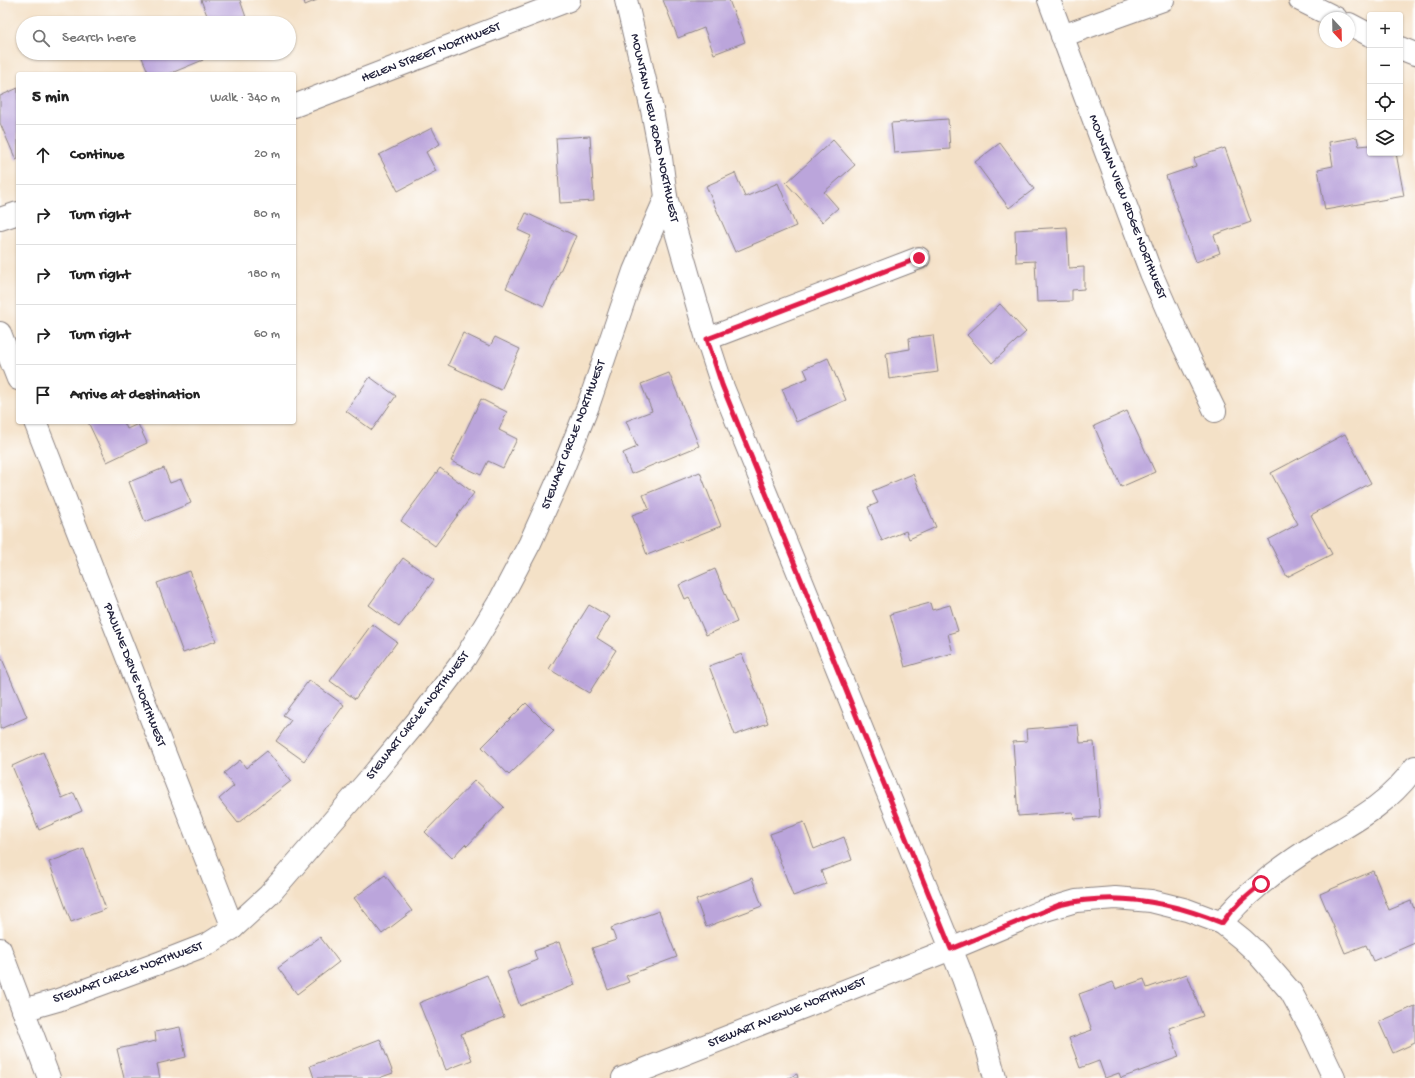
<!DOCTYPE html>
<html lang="en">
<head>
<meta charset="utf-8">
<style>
  body { margin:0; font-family:"Gochi Hand",sans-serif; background:#f2f2f2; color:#222 }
  .controls { position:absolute; right:12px; top:12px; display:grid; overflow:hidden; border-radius:4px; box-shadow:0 1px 3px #0004 }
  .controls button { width:36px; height:36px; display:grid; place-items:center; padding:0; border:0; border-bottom:1px solid #e0e0e0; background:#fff; color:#222; font:20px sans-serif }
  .compass { position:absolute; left:1319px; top:12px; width:36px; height:36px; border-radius:50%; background:#fff; box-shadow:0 1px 3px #0004; rotate:158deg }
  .stop { position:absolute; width:12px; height:12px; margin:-9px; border:3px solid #e11d48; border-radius:50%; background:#fff }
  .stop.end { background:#e11d48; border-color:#fff; box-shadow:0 1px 4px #0008 }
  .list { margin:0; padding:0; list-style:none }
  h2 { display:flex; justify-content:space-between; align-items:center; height:52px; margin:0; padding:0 16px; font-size:17px }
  h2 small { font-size:13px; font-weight:400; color:#767676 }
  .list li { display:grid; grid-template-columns:26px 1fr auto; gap:12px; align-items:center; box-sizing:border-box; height:60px; padding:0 16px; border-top:1px solid #e0e0e0 }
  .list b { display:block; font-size:15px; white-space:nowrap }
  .list em { font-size:13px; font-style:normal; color:#767676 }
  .icon { flex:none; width:22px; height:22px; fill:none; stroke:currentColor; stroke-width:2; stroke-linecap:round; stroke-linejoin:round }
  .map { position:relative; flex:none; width:1415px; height:1078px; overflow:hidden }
  .search { position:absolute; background:#fff; box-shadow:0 1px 3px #0004; left:16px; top:16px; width:280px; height:44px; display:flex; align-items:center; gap:10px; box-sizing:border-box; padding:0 14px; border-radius:22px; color:#767676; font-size:15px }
  .panel { position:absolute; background:#fff; box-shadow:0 1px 3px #0004; left:16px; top:72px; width:280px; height:352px; border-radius:4px }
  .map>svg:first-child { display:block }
</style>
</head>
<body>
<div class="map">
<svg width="1415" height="1078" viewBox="0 0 1415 1078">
  <rect width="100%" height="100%" fill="#fff"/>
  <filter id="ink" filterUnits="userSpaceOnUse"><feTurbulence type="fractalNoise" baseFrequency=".025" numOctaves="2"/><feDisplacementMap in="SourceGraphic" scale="8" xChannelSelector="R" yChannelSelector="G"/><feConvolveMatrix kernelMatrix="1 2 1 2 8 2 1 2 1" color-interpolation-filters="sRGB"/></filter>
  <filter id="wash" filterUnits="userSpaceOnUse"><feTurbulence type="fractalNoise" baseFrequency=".012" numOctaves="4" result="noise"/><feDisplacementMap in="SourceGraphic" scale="16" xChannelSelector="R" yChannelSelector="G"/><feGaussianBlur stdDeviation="0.9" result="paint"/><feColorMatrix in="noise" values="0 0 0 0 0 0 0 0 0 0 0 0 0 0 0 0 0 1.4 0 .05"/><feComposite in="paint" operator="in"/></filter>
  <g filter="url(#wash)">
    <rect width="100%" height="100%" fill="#f4e1c7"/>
    <g id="blocks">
      <g fill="#bba5db">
        <path d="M201 0H240L248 23H210Z"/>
        <path d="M304 0H317L305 5Z"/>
        <path d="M663 0H729L745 42 714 54 704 28 678 38Z"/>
        <path d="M140 53H200L203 60 169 74H149Z"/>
        <path d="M18 88V159L16 160 0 123V96Z"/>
        <path d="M948 119 950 149 894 153 891 123Z"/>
        <path d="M432 128 440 144 426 152 436 171 398 191 379 155Z"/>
        <path d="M590 136 594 201 560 203 556 138Z"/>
        <path d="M1357 137 1359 146 1370 145V153H1396L1404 196 1325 210 1318 169 1333 166 1329 142Z"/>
        <path d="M833 140 855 165 824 192 838 208 822 222 786 183Z"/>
        <path d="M1000 143 1034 189 1009 208 975 162Z"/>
        <path d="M1225 148 1251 222 1214 235 1220 253 1196 262 1166 176 1196 166 1194 158Z"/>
        <path d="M735 173 745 197 778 183 796 226 735 252 706 186Z"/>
        <path d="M526 213 576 236 544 306 506 288 531 236 518 230Z"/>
        <path d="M1067 227 1069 268 1084 267V289L1072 290V301L1037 302 1035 261 1016 262 1015 230Z"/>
        <path d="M1000 304 1026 332 992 363 967 335Z"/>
        <path d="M463 333 490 346 495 337 520 349 501 390 448 365Z"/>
        <path d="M933 335 938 372 889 379 886 353 910 349 909 338Z"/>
        <path d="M828 358 846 400 796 422 782 389 808 378 804 369Z"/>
        <path d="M669 373 699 446 631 474 623 453 637 447 626 421 652 411 641 384Z"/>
        <path d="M370 377 396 396 372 430 346 411Z"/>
        <path d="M481 399 507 412 499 430 517 439 503 468 488 461 481 475 451 461Z"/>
        <path d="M1127 411 1155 472 1121 487 1094 426Z"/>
        <path d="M88 422H124L127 429 138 424 147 443 107 462Z"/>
        <path d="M1345 434 1371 483 1311 515 1332 554 1287 577 1268 540 1298 524 1271 473Z"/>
        <path d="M164 468 170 483 181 479 191 503 145 522 129 482Z"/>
        <path d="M440 468 474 493 435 546 401 521Z"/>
        <path d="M700 472 721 526 647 555 632 515 649 509 643 495Z"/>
        <path d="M913 474 936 527 909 539 906 531 882 541 868 507 878 503 872 491Z"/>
        <path d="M403 558 434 580 399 627 369 605Z"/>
        <path d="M715 569 737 622 706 635 689 597 685 599 679 585Z"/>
        <path d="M190 571 216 641 183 653 157 583Z"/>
        <path d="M930 603 932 610 950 605 958 631 948 634 953 653 905 667 890 614Z"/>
        <path d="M589 605 610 617 597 638 616 650 589 693 549 669Z"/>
        <path d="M372 624 397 642 355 699 330 681Z"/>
        <path d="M0 654 27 717 0 729Z"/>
        <path d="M742 654 768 723 735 735 709 666Z"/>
        <path d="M309 680 344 705 304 761 276 741 291 720 283 715Z"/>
        <path d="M526 703 554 731 509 775 482 747Z"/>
        <path d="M1078 725 1080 743 1094 742 1100 817 1074 819 1073 812 1018 816 1013 742 1027 741 1026 729Z"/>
        <path d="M267 751 291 781 238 823 219 799 234 786 224 773 240 760 246 768Z"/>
        <path d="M43 752 62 798 74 793 82 811 39 830 12 766Z"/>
        <path d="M475 780 504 807 467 846 465 844 452 858 425 832Z"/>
        <path d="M804 822 814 849 844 837 852 860 821 871 826 884 793 896 770 834Z"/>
        <path d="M84 849 106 909 71 922 49 862Z"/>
        <path d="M1373 871 1389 910 1411 901 1415 911V943L1373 961 1366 945 1345 953 1320 894Z"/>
        <path d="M385 875 412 911 382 934 354 898Z"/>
        <path d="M752 878 762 906 706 927 696 900Z"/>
        <path d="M659 911 677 957 626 976 629 982 608 990 592 948 616 940 611 928Z"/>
        <path d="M320 937 339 962 297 994 278 968Z"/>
        <path d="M559 942 575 985 520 1006 507 972 537 960 534 951Z"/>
        <path d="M1187 974 1203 1016 1169 1028 1179 1057 1121 1078 1119 1073 1105 1078 1099 1061 1080 1068 1069 1038 1092 1030 1079 994 1113 982 1116 989 1144 979 1147 988Z"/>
        <path d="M487 975 504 1017 461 1034 472 1060 446 1070 419 1003Z"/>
        <path d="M1415 1006V1043L1393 1053 1379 1022Z"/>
        <path d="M180 1027 186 1057 157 1064 160 1078H124L117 1049 156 1041 155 1032Z"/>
        <path d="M380 1039 393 1073 379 1078H314L310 1066Z"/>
        <path d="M797 1074 798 1078H788Z"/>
      </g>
    </g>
  </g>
  <g filter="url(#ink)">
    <use href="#blocks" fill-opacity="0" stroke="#8b8281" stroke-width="1"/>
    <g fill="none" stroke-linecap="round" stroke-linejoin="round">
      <g stroke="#8b8281" stroke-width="24">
        <g id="minor">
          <path d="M626 0 652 110 661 158 666 197 707 339 722 385 963 978 985 1040 995 1078"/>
          <path d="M1049 0 1151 273 1175 328 1215 411"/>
          <path d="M1300 0 1336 18"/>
          <path d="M1349 24 1370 35"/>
          <path d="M1062 36 1163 0"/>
          <path d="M1400 48 1415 54"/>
          <path d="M294 106 569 0"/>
          <path d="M0 219 18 213"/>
          <path d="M0 333 18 379"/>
          <path d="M707 339 919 258"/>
          <path d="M35 422 233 928"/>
          <path d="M1222 923C1233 907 1246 897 1261 884 1279 869 1299 855 1320 842 1359 819 1388 804 1415 767"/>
          <path d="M0 949 49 1078"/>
          <path d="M23 1010 58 1000 159 963 208 944 233 928 269 895 371 777 419 719 465 658 499 602 530 543 560 476 588 406 634 271 666 197"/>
          <path d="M623 1078 951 949 1042 911 1076 901 1115 898 1151 901 1187 910 1222 923 1242 939 1256 952 1291 992 1310 1027 1334 1078"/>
        </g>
      </g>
      <use href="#minor" stroke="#fff" stroke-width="22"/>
    </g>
  </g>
  <g fill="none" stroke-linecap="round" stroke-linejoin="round" filter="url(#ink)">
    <path stroke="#e11d48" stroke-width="5" d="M919 258 707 339 722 385 951 949 1059 905C1115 891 1169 901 1222 923 1233 907 1246 896 1261 884"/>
  </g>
  <g text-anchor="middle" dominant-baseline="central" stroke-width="3" stroke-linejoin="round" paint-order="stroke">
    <g font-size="13" fill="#22223b" stroke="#fff">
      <text transform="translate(431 53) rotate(-21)">HELEN STREET NORTHWEST</text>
      <text transform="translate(654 128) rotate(78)">MOUNTAIN VIEW ROAD NORTHWEST</text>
      <text transform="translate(1127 207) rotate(69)">MOUNTAIN VIEW RIDGE NORTHWEST</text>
      <text transform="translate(574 435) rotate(-69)">STEWART CIRCLE NORTHWEST</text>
      <text transform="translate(134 675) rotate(69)">PAULINE DRIVE NORTHWEST</text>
      <text transform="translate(418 716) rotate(-52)">STEWART CIRCLE NORTHWEST</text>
      <text transform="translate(128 973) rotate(-20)">STEWART CIRCLE NORTHWEST</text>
      <text transform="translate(787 1013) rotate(-22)">STEWART AVENUE NORTHWEST</text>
    </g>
  </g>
</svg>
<div class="controls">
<button>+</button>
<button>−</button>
<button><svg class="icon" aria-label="locate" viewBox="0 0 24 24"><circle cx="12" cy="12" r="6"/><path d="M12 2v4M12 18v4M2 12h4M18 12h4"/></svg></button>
<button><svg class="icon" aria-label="layers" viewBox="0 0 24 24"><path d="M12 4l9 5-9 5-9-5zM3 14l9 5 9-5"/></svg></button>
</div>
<svg class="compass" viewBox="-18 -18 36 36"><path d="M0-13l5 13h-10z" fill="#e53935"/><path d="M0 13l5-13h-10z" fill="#767676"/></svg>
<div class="stop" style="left:1261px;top:884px"></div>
<div class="stop end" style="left:919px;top:258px"></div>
<div class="search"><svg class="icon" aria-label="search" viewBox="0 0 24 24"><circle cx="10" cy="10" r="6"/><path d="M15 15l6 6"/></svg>Search here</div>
<section class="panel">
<h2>5 min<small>Walk · 340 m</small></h2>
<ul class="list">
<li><svg class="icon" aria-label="ahead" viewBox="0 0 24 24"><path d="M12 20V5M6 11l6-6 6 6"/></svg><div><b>Continue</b></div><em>20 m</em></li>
<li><svg class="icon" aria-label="right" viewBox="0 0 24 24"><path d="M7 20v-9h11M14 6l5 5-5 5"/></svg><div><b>Turn right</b></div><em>80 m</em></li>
<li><svg class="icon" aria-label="right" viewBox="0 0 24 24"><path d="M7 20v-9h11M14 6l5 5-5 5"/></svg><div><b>Turn right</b></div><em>180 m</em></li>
<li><svg class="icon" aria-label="right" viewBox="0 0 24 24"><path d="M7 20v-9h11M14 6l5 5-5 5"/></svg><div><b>Turn right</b></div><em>60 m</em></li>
<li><svg class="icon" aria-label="arrive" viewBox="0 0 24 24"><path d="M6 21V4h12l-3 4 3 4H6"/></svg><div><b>Arrive at destination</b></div></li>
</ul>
</section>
</div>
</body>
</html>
